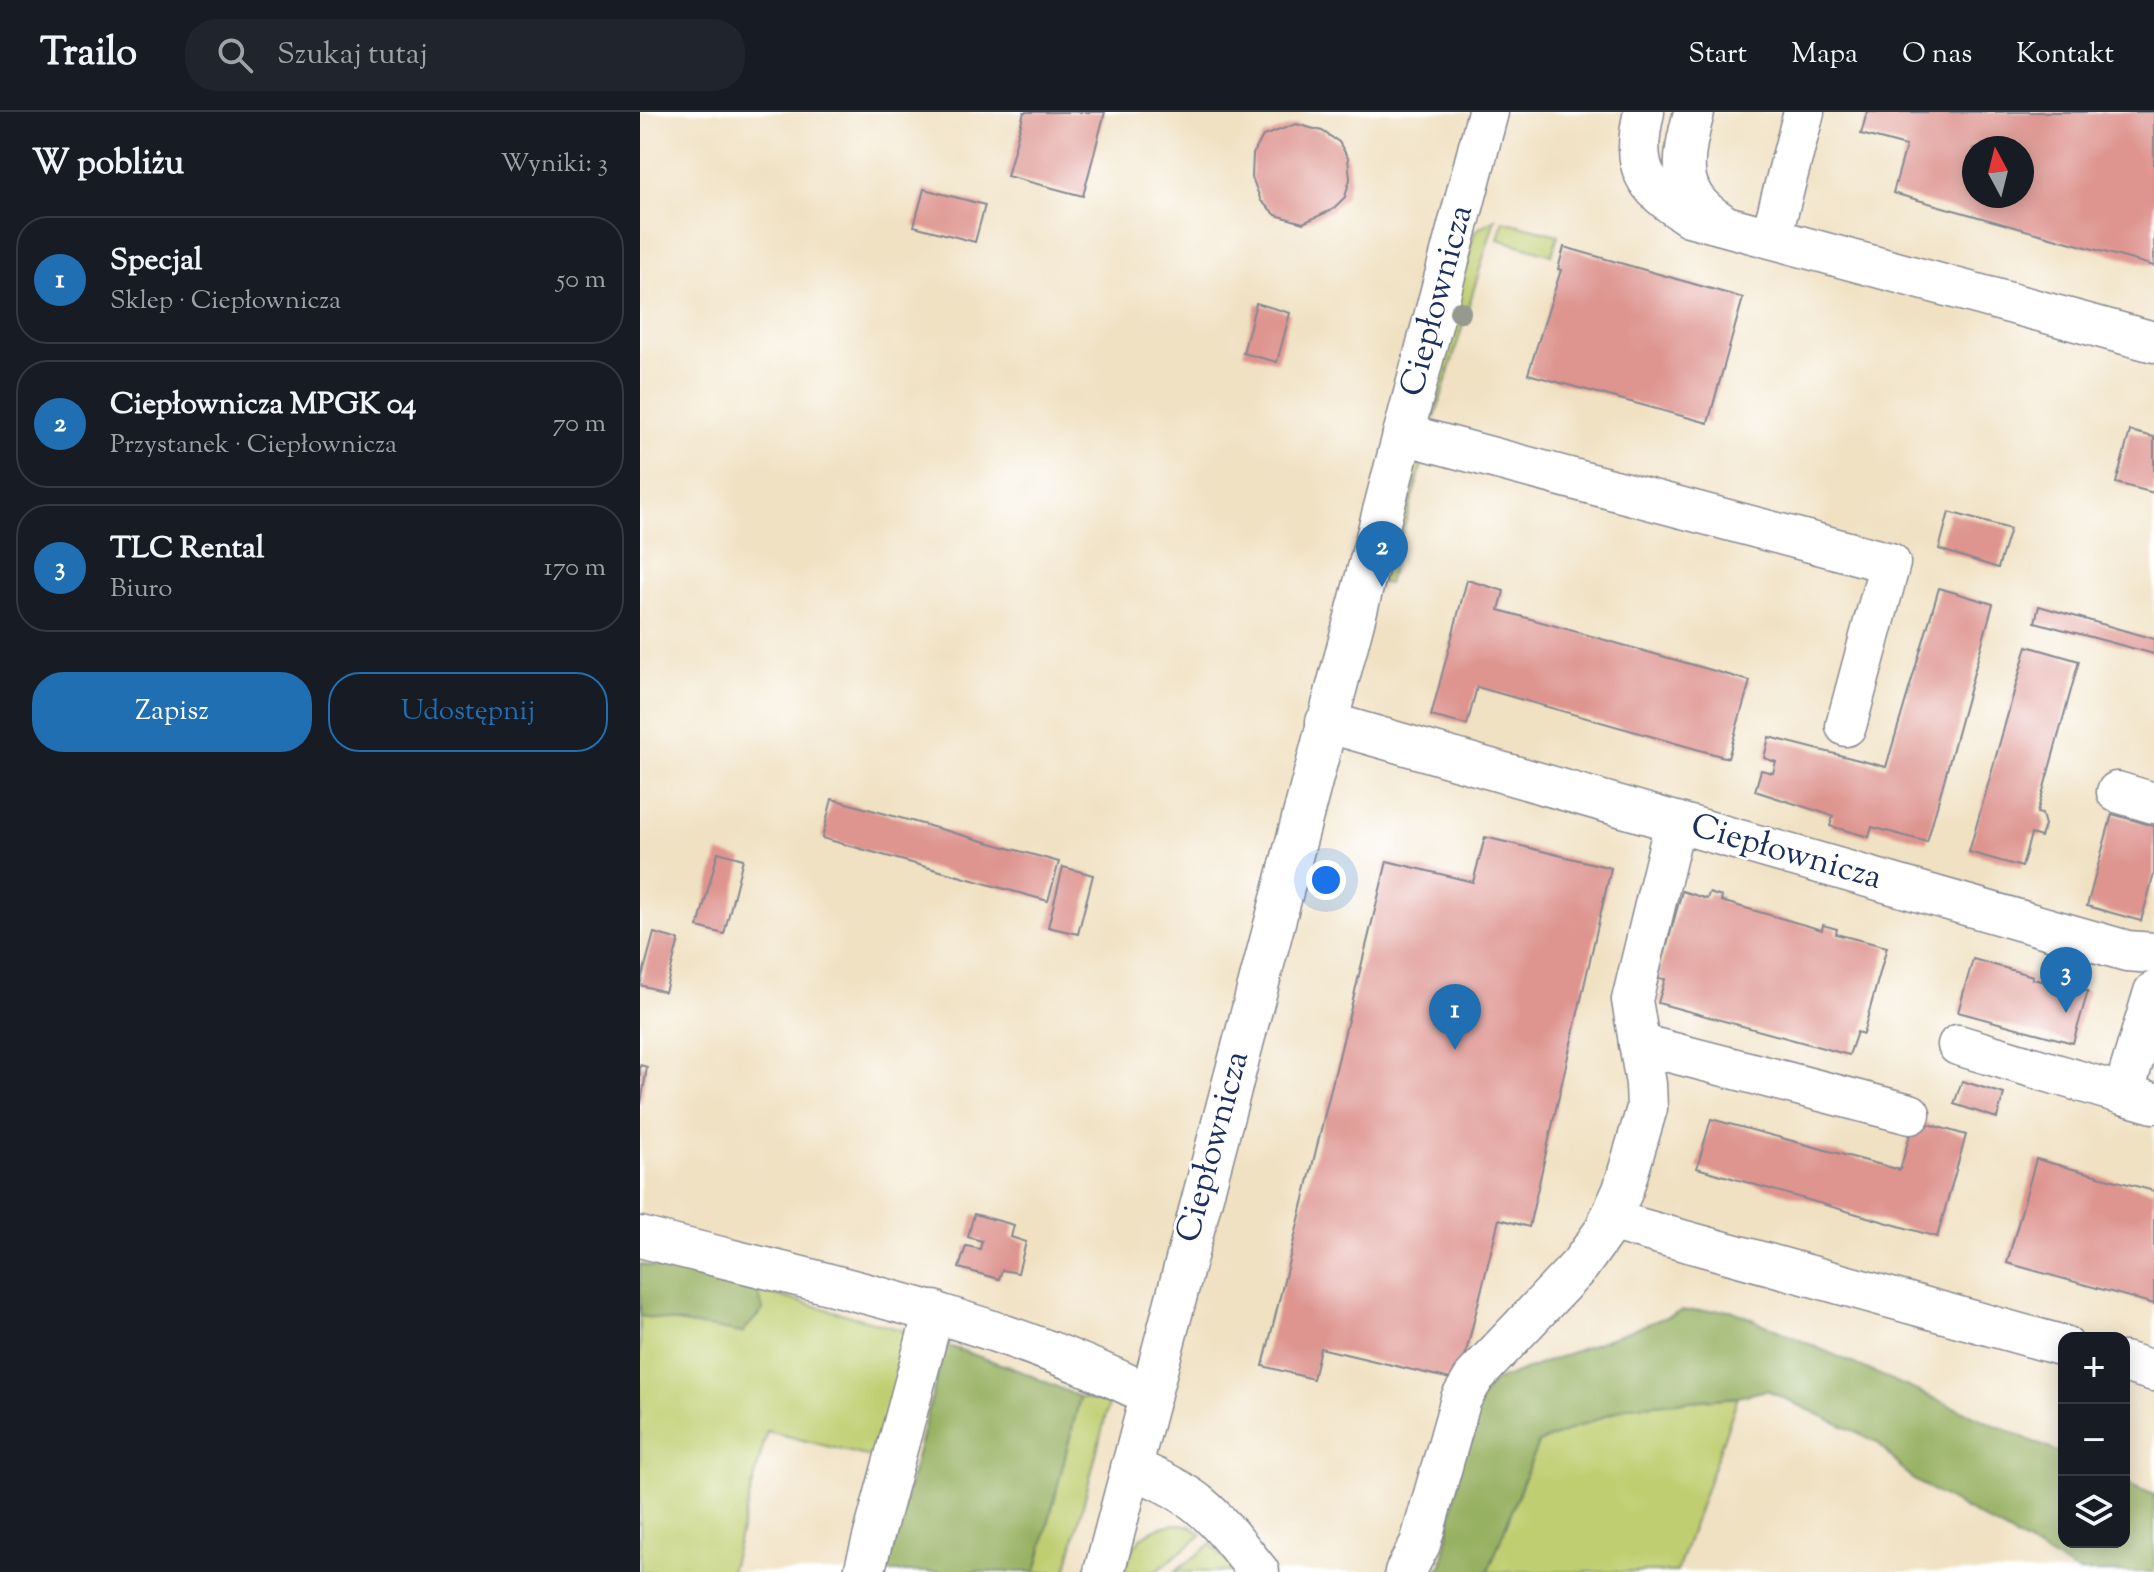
<!DOCTYPE html>
<html lang="pl">
<head>
<meta charset="utf-8">
<style>
  body { margin:0; font-family:"Sorts Mill Goudy",serif; background:#20242c; color:#f1f3f6 }
  .controls { position:absolute; right:24px; bottom:24px; display:grid; overflow:hidden; border-radius:16px; box-shadow:0 4px 20px #0003 }
  .controls button { width:72px; height:72px; display:grid; place-items:center; padding:0; border:0; border-bottom:2px solid #363941; background:#171b24; color:#f1f3f6; font:40px sans-serif }
  .compass { position:absolute; left:1322px; top:24px; width:72px; height:72px; border-radius:50%; background:#171b24; box-shadow:0 4px 20px #0003; rotate:353deg }
  .you { position:absolute; left:686px; top:768px; width:28px; height:28px; margin:-20px; border:6px solid #fff; border-radius:50%; background:#1a73e8; box-shadow:0 0 0 12px #1a73e833 }
  .badge { display:grid; place-items:center; width:52px; height:52px; border-radius:50%; background:#1f6fb2; color:#fff; font-size:26px; font-weight:700 }
  .pin { position:absolute; translate:-50% -66px; filter:drop-shadow(0 2px 4px #0008) }
  .pin::after { content:''; position:absolute; top:42px; width:28px; height:24px; background:inherit; clip-path:polygon(0 0,100% 0,50% 100%) }
  .list { margin:0; padding:0; list-style:none }
  h2 { display:flex; justify-content:space-between; align-items:center; height:104px; margin:0; padding:0 32px; font-size:34px }
  h2 small { font-size:26px; font-weight:400; color:#9ea1a6 }
  .list li { display:grid; grid-template-columns:52px 1fr auto; gap:24px; align-items:center; box-sizing:border-box; height:128px; margin:0 16px 16px; padding:0 16px; border:2px solid #363941; border-radius:32px }
  .list b { display:block; font-size:30px; white-space:nowrap }
  .list p { margin:0; font-size:26px; white-space:nowrap; color:#9ea1a6 }
  .list em { font-size:26px; font-style:normal; color:#9ea1a6 }
  .actions { display:flex; gap:16px; padding:24px 32px }
  .actions a { flex:1; padding:18px 0; border:2px solid #1f6fb2; border-radius:32px; text-align:center; font-size:28px; color:#1f6fb2 }
  .actions .main { background:#1f6fb2; color:#fff }
  .icon { flex:none; width:44px; height:44px; fill:none; stroke:currentColor; stroke-width:2; stroke-linecap:round; stroke-linejoin:round }
  .map { position:relative; flex:none; width:1514px; height:1460px; overflow:hidden }
  header { display:flex; align-items:center; gap:48px; box-sizing:border-box; height:112px; padding:0 40px; background:#171b24; border-bottom:2px solid #363941 }
  header strong { font-size:38px }
  nav { display:flex; gap:44px; margin-inline-start:auto; font-size:28px }
  .search { width:560px; height:72px; background:#20242c; display:flex; align-items:center; gap:20px; box-sizing:border-box; padding:0 28px; border-radius:32px; color:#9ea1a6; font-size:30px }
  main { display:flex }
  aside { flex:1; background:#171b24 }
  .map>svg:first-child { display:block }
</style>
</head>
<body>
<header>
<strong>Trailo</strong>
<div class="search"><svg class="icon" aria-label="search" viewBox="0 0 24 24"><circle cx="10" cy="10" r="6"/><path d="M15 15l6 6"/></svg>Szukaj tutaj</div>
<nav><a>Start</a><a>Mapa</a><a>O nas</a><a>Kontakt</a></nav>
</header>
<main>
<aside>
<h2>W pobliżu<small>Wyniki: 3</small></h2>
<ul class="list">
<li><span class="badge">1</span><div><b>Specjal</b><p>Sklep · Ciepłownicza</p></div><em>50 m</em></li>
<li><span class="badge">2</span><div><b>Ciepłownicza MPGK 04</b><p>Przystanek · Ciepłownicza</p></div><em>70 m</em></li>
<li><span class="badge">3</span><div><b>TLC Rental</b><p>Biuro</p></div><em>170 m</em></li>
</ul>
<div class="actions"><a class="main">Zapisz</a><a>Udostępnij</a></div>
</aside>
<div class="map">
<svg width="1514" height="1460" viewBox="0 0 1514 1460">
  <rect width="100%" height="100%" fill="#fff"/>
  <filter id="ink" filterUnits="userSpaceOnUse"><feTurbulence type="fractalNoise" baseFrequency=".0125" numOctaves="2"/><feDisplacementMap in="SourceGraphic" scale="16" xChannelSelector="R" yChannelSelector="G"/><feConvolveMatrix kernelMatrix="1 2 1 2 8 2 1 2 1" color-interpolation-filters="sRGB"/></filter>
  <filter id="wash" filterUnits="userSpaceOnUse"><feTurbulence type="fractalNoise" baseFrequency=".006" numOctaves="4" result="noise"/><feDisplacementMap in="SourceGraphic" scale="32" xChannelSelector="R" yChannelSelector="G"/><feGaussianBlur stdDeviation="1.8" result="paint"/><feColorMatrix in="noise" values="0 0 0 0 0 0 0 0 0 0 0 0 0 0 0 0 0 1.4 0 .05"/><feComposite in="paint" operator="in"/></filter>
  <g filter="url(#wash)">
    <rect width="100%" height="100%" fill="#f0e1c2"/>
    <g fill="#bfce70" stroke="#6d7e67" stroke-width="2">
      <path d="M855 107 795 305 788 287 835 119Z"/>
      <path d="M863 109 918 123 912 143 858 127Z"/>
      <path d="M784 345 748 472 740 470 773 354Z"/>
      <path d="M118 1178 265 1219 266 1249 238 1347 127 1319 90 1460H0V1204L102 1220 122 1198Z"/>
      <path d="M440 1285 469 1291 426 1460H396Z"/>
      <path d="M1098 1285 1037 1460H848L898 1331 989 1294Z"/>
      <path d="M534 1412 551 1414 562 1423 515 1460H484C493 1431 502 1417 534 1412Z"/>
      <path d="M571 1432 596 1460H535Z"/>
    </g>
    <g fill="#97b162" stroke="#597060" stroke-width="2">
      <path d="M0 1152 118 1178 123 1198 102 1221 0 1204Z"/>
      <path d="M1091 1198 1424 1343V1430H1484V1370L1514 1383V1460H1438L1272 1367 1237 1330 1127 1278 1098 1285 989 1294 898 1331 848 1460H793L802 1453 831 1300 853 1270 1042 1199Z"/>
      <path d="M305 1233 378 1258 440 1285 396 1460H247Z"/>
    </g>
    <g id="blocks">
      <g fill="#de948f" fill-rule="evenodd">
        <path d="M384 0H465L443 84 367 64Z"/>
        <path d="M1227 0H1514V154L1253 81 1266 34 1221 22ZM1334 36H1382V84H1334Z"/>
        <path d="M656 12 682 19 699 30 708 46 710 67 705 85 692 98 663 111 636 103 621 89 612 65 613 42 623 24Z"/>
        <path d="M284 77 345 93 335 130 274 114Z"/>
        <path d="M924 135 1103 186 1068 311 888 262 921 158 918 157Z"/>
        <path d="M616 191 650 201 637 250 603 241Z"/>
        <path d="M1490 319 1514 325V381L1476 371Z"/>
        <path d="M1309 400 1370 417 1358 456 1299 437Z"/>
        <path d="M827 468 864 479 859 498 1110 569 1088 646 837 575 827 613 791 604Z"/>
        <path d="M1299 476 1353 492 1287 730 1232 715 1229 725 1190 714 1193 704 1115 679 1121 658 1133 661 1136 650 1124 646 1129 625 1246 655Z"/>
        <path d="M1399 494 1514 527V542L1395 510Z"/>
        <path d="M1387 534 1439 549 1397 701 1402 702 1405 713 1401 725 1391 722 1382 755 1329 740Z"/>
        <path d="M192 687 419 750 408 789 182 726Z"/>
        <path d="M1472 702 1514 714V762L1501 809 1447 794Z"/>
        <path d="M845 725 971 756 889 1115 859 1107 819 1269 680 1236 673 1267 623 1254 747 749 833 770Z"/>
        <path d="M78 740 103 747 84 822 58 815Z"/>
        <path d="M423 755 453 763 438 822 408 815Z"/>
        <path d="M1042 779 1067 787 1069 781 1082 785 1081 789 1182 818 1183 813 1197 817 1196 822 1247 835 1223 922 1217 920 1209 943 1018 891 1025 867 1018 866Z"/>
        <path d="M14 821 39 828 25 880 0 873Z"/>
        <path d="M1333 847 1393 864 1392 867 1448 879 1433 931 1318 900Z"/>
        <path d="M0 953 7 955 1 992H0Z"/>
        <path d="M1322 969 1364 982 1357 1006 1314 992Z"/>
        <path d="M1071 1007 1260 1058 1274 1008 1326 1023 1297 1125 1057 1056Z"/>
        <path d="M1396 1047 1514 1079V1192L1367 1151Z"/>
        <path d="M334 1102 374 1113 371 1125 386 1130 378 1161 362 1158 359 1167 319 1156 326 1134 340 1137 342 1129 328 1125Z"/>
      </g>
    </g>
  </g>
  <g filter="url(#ink)">
    <use href="#blocks" fill-opacity="0" stroke="#868890" stroke-width="2"/>
    <g fill="none" stroke-linecap="round" stroke-linejoin="round">
      <g stroke="#868890" stroke-width="43">
        <g id="minor">
          <path d="M1004 0C991 56 1003 74 1049 104L1514 230"/>
          <path d="M1054 0C1043 44 1033 81 1079 109"/>
          <path d="M1131 126 1164 0"/>
          <path d="M763 322 1250 451 1206 614"/>
          <path d="M686 610 1487 839 1514 841"/>
          <path d="M1477 680 1514 691"/>
          <path d="M1514 880 1483 982 1514 991"/>
          <path d="M999 932 1270 1002"/>
          <path d="M1318 933 1483 982"/>
          <path d="M969 1108 1424 1234"/>
          <path d="M0 1125C172 1169 349 1203 510 1283"/>
          <path d="M1484 1250 1514 1259"/>
          <path d="M491 1356C561 1383 574 1404 619 1460"/>
          <path d="M224 1460 294 1199"/>
          <path d="M464 1460 848 0"/>
          <path d="M765 1460 780 1432 821 1287 835 1264 940 1153 965 1118 983 1078 1007 996 1006 972 992 888 1035 710"/>
        </g>
      </g>
      <use href="#minor" stroke="#fff" stroke-width="40"/>
    </g>
    <circle fill="#969a8e" cx="820" cy="200" r="11"/>
  </g>
  <g text-anchor="middle" dominant-baseline="central" stroke-width="6" stroke-linejoin="round" paint-order="stroke">
    <g font-size="34" fill="#1b2f5e" stroke="#fff">
      <text transform="translate(798 189) rotate(-75)">Ciepłownicza</text>
      <text transform="translate(1146 741) rotate(16)">Ciepłownicza</text>
      <text transform="translate(574 1035) rotate(-75)">Ciepłownicza</text>
    </g>
  </g>
</svg>
<div class="controls">
<button>+</button>
<button>−</button>
<button><svg class="icon" aria-label="layers" viewBox="0 0 24 24"><path d="M12 4l9 5-9 5-9-5zM3 14l9 5 9-5"/></svg></button>
</div>
<svg class="compass" viewBox="-18 -18 36 36"><path d="M0-13l5 13h-10z" fill="#e53935"/><path d="M0 13l5-13h-10z" fill="#9ea1a6"/></svg>
<div class="you"></div>
<div class="pin badge" style="left:815px;top:938px">1</div>
<div class="pin badge" style="left:742px;top:475px">2</div>
<div class="pin badge" style="left:1426px;top:901px">3</div>
</div>
</main>
</body>
</html>
